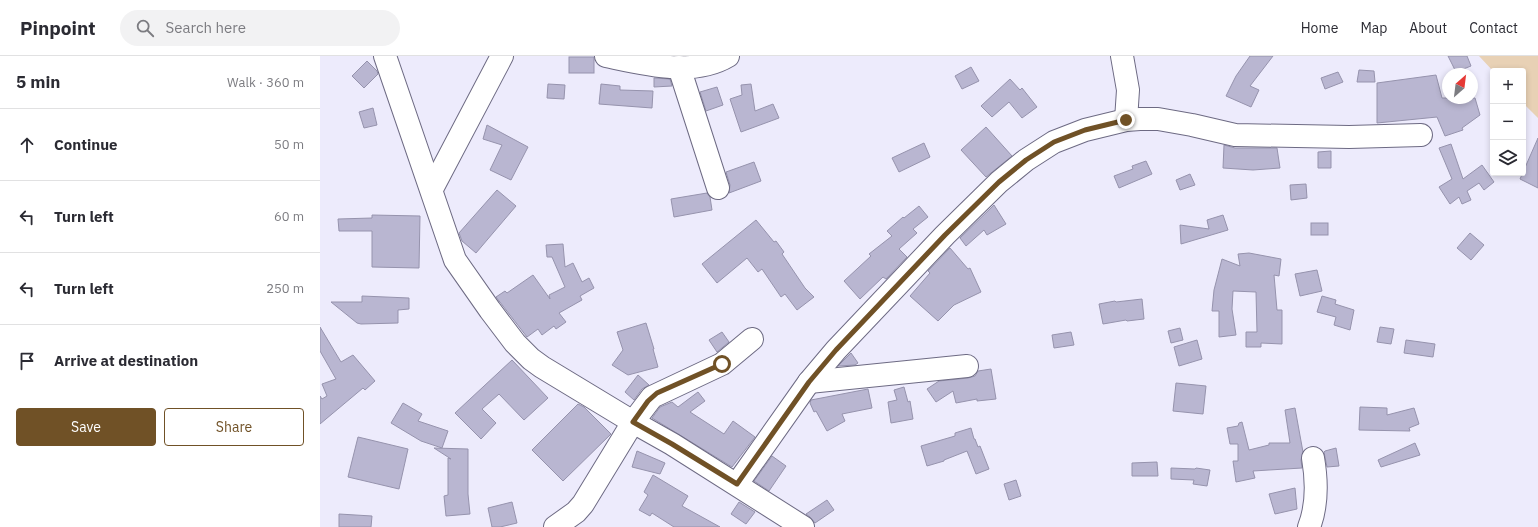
<!DOCTYPE html>
<html lang="en">
<head>
<meta charset="utf-8">
<style>
  body { margin:0; font-family:"IBM Plex Sans",sans-serif; background:#f2f2f3; color:#2b2b33 }
  .controls { position:absolute; right:12px; top:12px; display:grid; overflow:hidden; border-radius:4px; box-shadow:0 2px 6px #0003 }
  .controls button { width:36px; height:36px; display:grid; place-items:center; padding:0; border:0; border-bottom:1px solid #e1e1e2; background:#fff; color:#2b2b33; font:20px sans-serif }
  .compass { position:absolute; left:1122px; top:12px; width:36px; height:36px; border-radius:50%; background:#fff; box-shadow:0 2px 6px #0003; rotate:28deg }
  .stop { position:absolute; width:12px; height:12px; margin:-9px; border:3px solid #705126; border-radius:50%; background:#fff }
  .stop.end { background:#705126; border-color:#fff; box-shadow:0 1px 4px #0008 }
  .list { margin:0; padding:0; list-style:none }
  h2 { display:flex; justify-content:space-between; align-items:center; height:52px; margin:0; padding:0 16px; font-size:17px }
  h2 small { font-size:13px; font-weight:400; color:#7c7c81 }
  .list li { display:grid; grid-template-columns:26px 1fr auto; gap:12px; align-items:center; box-sizing:border-box; height:72px; padding:0 16px; border-top:1px solid #e1e1e2 }
  .list b { display:block; font-size:15px; white-space:nowrap }
  .list em { font-size:13px; font-style:normal; color:#7c7c81 }
  .actions { display:flex; gap:8px; padding:12px 16px }
  .actions a { flex:1; padding:9px 0; border:1px solid #705126; border-radius:4px; text-align:center; font-size:14px; color:#705126 }
  .actions .main { background:#705126; color:#fff }
  .icon { flex:none; width:22px; height:22px; fill:none; stroke:currentColor; stroke-width:2; stroke-linecap:round; stroke-linejoin:round }
  .map { position:relative; flex:none; width:1218px; height:471px; overflow:hidden }
  header { display:flex; align-items:center; gap:24px; box-sizing:border-box; height:56px; padding:0 20px; background:#fff; border-bottom:1px solid #e1e1e2 }
  header strong { font-size:19px }
  nav { display:flex; gap:22px; margin-inline-start:auto; font-size:14px }
  .search { width:280px; height:36px; background:#f2f2f3; display:flex; align-items:center; gap:10px; box-sizing:border-box; padding:0 14px; border-radius:22px; color:#7c7c81; font-size:15px }
  main { display:flex }
  aside { flex:1; background:#fff }
  .map>svg:first-child { display:block }
</style>
</head>
<body>
<header>
<strong>Pinpoint</strong>
<div class="search"><svg class="icon" aria-label="search" viewBox="0 0 24 24"><circle cx="10" cy="10" r="6"/><path d="M15 15l6 6"/></svg>Search here</div>
<nav><a>Home</a><a>Map</a><a>About</a><a>Contact</a></nav>
</header>
<main>
<aside>
<h2>5 min<small>Walk · 360 m</small></h2>
<ul class="list">
<li><svg class="icon" aria-label="ahead" viewBox="0 0 24 24"><path d="M12 20V5M6 11l6-6 6 6"/></svg><div><b>Continue</b></div><em>50 m</em></li>
<li><svg class="icon" aria-label="left" viewBox="0 0 24 24"><path d="M17 20v-9H6M10 6l-5 5 5 5"/></svg><div><b>Turn left</b></div><em>60 m</em></li>
<li><svg class="icon" aria-label="left" viewBox="0 0 24 24"><path d="M17 20v-9H6M10 6l-5 5 5 5"/></svg><div><b>Turn left</b></div><em>250 m</em></li>
<li><svg class="icon" aria-label="arrive" viewBox="0 0 24 24"><path d="M6 21V4h12l-3 4 3 4H6"/></svg><div><b>Arrive at destination</b></div></li>
</ul>
<div class="actions"><a class="main">Save</a><a>Share</a></div>
</aside>
<div class="map">
<svg width="1218" height="471" viewBox="0 0 1218 471">
  <rect width="100%" height="100%" fill="#edebfc"/>
  <path fill="#e8d1b5" d="M1159 0H1218V62L1203 47V15H1173Z"/>
  <g fill="#b9b6d1" stroke="#9693ad">
    <path d="M930 0H953L930 30 939 34 931 51 906 40 916 20Z"/>
    <path d="M1128 0H1147L1151 10 1136 16Z"/>
    <rect x="249" y="1" width="25" height="16"/>
    <path d="M47 5 57 15 58 18 44 32 32 20Z"/>
    <path d="M651 11 659 25 642 33 635 20Z"/>
    <path d="M1039 14 1054 15 1055 26H1037Z"/>
    <path d="M1018 16 1023 26 1005 33 1001 22Z"/>
    <path d="M1116 19 1122 42H1155L1160 59 1142 72 1143 74 1125 80 1117 61 1057 67V27Z"/>
    <path d="M334 22 350 23 352 30 334 31Z"/>
    <path d="M690 23 700 34 702 32 717 51 702 62 689 46 672 61 661 50Z"/>
    <path d="M228 28 245 29 244 43 227 42Z"/>
    <path d="M281 28 300 30V34L333 35 332 52 279 48Z"/>
    <path d="M431 28 435 55 453 48 459 62 421 76 410 43 422 39 421 29Z"/>
    <path d="M397 31 403 49 386 55 380 36Z"/>
    <path d="M53 52 57 69 44 72 39 56Z"/>
    <path d="M167 69 208 91 191 124 170 114 182 89 163 83Z"/>
    <path d="M666 71 692 100 666 121 641 94Z"/>
    <path d="M1218 82V132L1200 123Z"/>
    <path d="M604 87 610 101 579 116 572 102Z"/>
    <path d="M1131 88 1143 123 1162 109 1174 126 1164 134 1159 127 1147 135 1151 144 1142 148 1139 141 1130 148 1119 131 1132 123 1119 92Z"/>
    <path d="M904 89 915 92H957L960 112 933 114 903 112Z"/>
    <path d="M1011 95V112H998V96Z"/>
    <path d="M826 105 832 118 799 132 794 120 813 113 812 110Z"/>
    <path d="M434 106 441 125 409 137 410 129 406 116Z"/>
    <path d="M870 118 875 129 860 134 856 124Z"/>
    <path d="M986 128 987 142 971 144 970 129Z"/>
    <path d="M177 134 196 150 156 197 142 185 139 177Z"/>
    <path d="M387 137 390 141 392 154 354 161 351 143Z"/>
    <path d="M674 149 686 168 667 179 664 174 646 190 640 182Z"/>
    <path d="M599 150 608 161 593 173 597 177 579 193 587 201 566 223 563 221 540 243 524 225 551 200 549 198 572 180 567 175 583 161 584 162Z"/>
    <path d="M52 159 100 160 99 212 52 211V175H19L18 163 52 162Z"/>
    <path d="M903 159 908 174 861 188 860 169 889 173 887 164Z"/>
    <path d="M436 164 454 186 456 185 464 196 462 198 485 232 494 241 477 254 465 238 461 241 442 213 438 216 427 202 397 227 382 208Z"/>
    <rect x="991" y="167" width="17" height="12"/>
    <path d="M1150 177 1164 189 1151 204 1137 192Z"/>
    <path d="M243 188 245 211 253 207 262 226 269 222 274 232 260 240 262 244 239 257 246 266 236 273 234 270 222 279 218 273 207 281 176 241 185 235 187 237 213 219 230 243 229 239 245 231 232 201H227L226 189Z"/>
    <path d="M630 192 648 213 650 212 661 236 634 249 618 265 590 240 610 217 608 215Z"/>
    <path d="M929 197 961 203 959 220 954 219 957 254H962V288L941 287V291H926V276H937L936 236 913 235 912 253 916 279 899 281V255H892L894 234 902 203 920 210 918 198Z"/>
    <path d="M997 214 1002 235 980 240 975 218Z"/>
    <path d="M42 240 89 242V253L78 254V267L41 268 37 267 11 246H42Z"/>
    <path d="M1002 240 1016 244 1015 248 1034 254 1030 274 1014 269 1016 261 997 256Z"/>
    <path d="M822 243 824 263 807 265 806 264 783 268 779 248 795 245 796 246Z"/>
    <path d="M326 267 334 293H333L338 311 308 319 292 309 303 294 297 276Z"/>
    <path d="M0 271 21 306 33 299 55 325 45 334 43 332 0 368V340L2 343 7 340 2 328 16 323 0 295Z"/>
    <path d="M1060 271 1074 273 1071 288 1057 286Z"/>
    <path d="M860 272 863 284 851 287 848 275Z"/>
    <path d="M402 276 409 286 397 296 389 284Z"/>
    <path d="M751 276 754 289 734 292 732 279Z"/>
    <path d="M877 284 882 303 859 310 854 291Z"/>
    <path d="M1086 284 1115 288 1113 301 1084 297Z"/>
    <path d="M531 297 538 307 535 309 518 310Z"/>
    <path d="M192 304 228 342 204 364 179 338 162 353 176 367 161 383 135 357Z"/>
    <path d="M671 313 676 343 657 345V343L636 347 633 335 616 346 607 333 619 325 648 322 655 320 658 315Z"/>
    <path d="M318 319 329 329 322 333 314 344 305 336Z"/>
    <path d="M856 327 886 330 883 358 853 355Z"/>
    <path d="M584 331 588 346 590 345 593 363 571 367 568 346 577 344 574 334Z"/>
    <path d="M548 333 552 352 522 358 525 365 507 375 496 355 494 356 490 347 491 344Z"/>
    <path d="M378 336 385 345 370 356 404 378 413 365 435 381 412 411 332 362 340 351 352 346 358 351Z"/>
    <path d="M83 347 102 358 98 365 128 375 122 392 101 385 71 367Z"/>
    <path d="M258 348 264 351 291 378 243 425 212 394Z"/>
    <path d="M1040 351 1067 352V359L1094 352 1099 368 1089 372 1090 375 1039 374Z"/>
    <path d="M975 352 983 396 981 404 982 412 933 415 935 422 916 426 913 405H918V388H910L907 372 918 370 919 367 922 366 929 394 949 389V387H970L965 354Z"/>
    <path d="M651 372 654 383H655L658 391 660 390 669 413 656 418 647 395 624 404V405L607 410 601 390 635 380V377Z"/>
    <path d="M38 381 88 393 79 433 28 421Z"/>
    <path d="M1095 387 1100 399 1061 411 1058 404Z"/>
    <path d="M114 392 148 393V438L150 458 126 460 124 440 128 439V402L131 403Z"/>
    <path d="M1016 392 1019 410 1007 411 1004 396 1005 395Z"/>
    <path d="M317 395 345 407 340 418 312 411Z"/>
    <path d="M452 400 466 410 449 435 434 425Z"/>
    <path d="M837 406 838 420H812V407Z"/>
    <path d="M851 412 875 413 876 412 890 414 887 430 873 428 874 424 851 423Z"/>
    <path d="M333 419 368 440 362 450 400 471H354L332 457 330 460 319 454 328 439 324 436Z"/>
    <path d="M696 424 701 440 689 444 684 428Z"/>
    <path d="M975 432 977 453 955 458 949 438Z"/>
    <path d="M507 444 514 454 495 467 490 461 486 458Z"/>
    <path d="M192 446 197 467 180 471H172L168 452Z"/>
    <path d="M419 446 435 456 426 468 411 458Z"/>
    <path d="M19 458 52 460 51 471H19Z"/>
  </g>
  <g fill="none" stroke-linecap="round" stroke-linejoin="round">
    <g stroke="#6d6a83" stroke-width="24">
      <g id="minor">
        <path d="M65 0 135 204 170 254 195 287 211 303 222 311 313 366 352 388 483 471"/>
        <path d="M286 0C324 8 373 21 408 0"/>
        <path d="M802 0 808 34 806 64"/>
        <path d="M359 11 398 132"/>
        <path d="M112 133 182 0"/>
        <path d="M489 326 647 310"/>
        <path d="M417 428 489 326 516 294 625 179 679 126 706 104 734 86 765 74 806 64 820 63H838L872 69 915 79 1029 81 1101 79"/>
        <path d="M235 471 256 456 263 448 313 366 332 341 402 308 432 283"/>
        <path d="M989 471C998 448 997 425 993 402"/>
      </g>
    </g>
    <use href="#minor" stroke="#fff" stroke-width="22"/>
  </g>
  <g fill="none" stroke-linecap="round" stroke-linejoin="round">
    <path stroke="#705126" stroke-width="5" d="M402 308 337 337 328 345 313 366 352 388 417 428 489 326 516 294 625 179 679 126 706 104 734 86 765 74 806 64"/>
  </g>
</svg>
<div class="controls">
<button>+</button>
<button>−</button>
<button><svg class="icon" aria-label="layers" viewBox="0 0 24 24"><path d="M12 4l9 5-9 5-9-5zM3 14l9 5 9-5"/></svg></button>
</div>
<svg class="compass" viewBox="-18 -18 36 36"><path d="M0-13l5 13h-10z" fill="#e53935"/><path d="M0 13l5-13h-10z" fill="#7c7c81"/></svg>
<div class="stop" style="left:402px;top:308px"></div>
<div class="stop end" style="left:806px;top:64px"></div>
</div>
</main>
</body>
</html>
